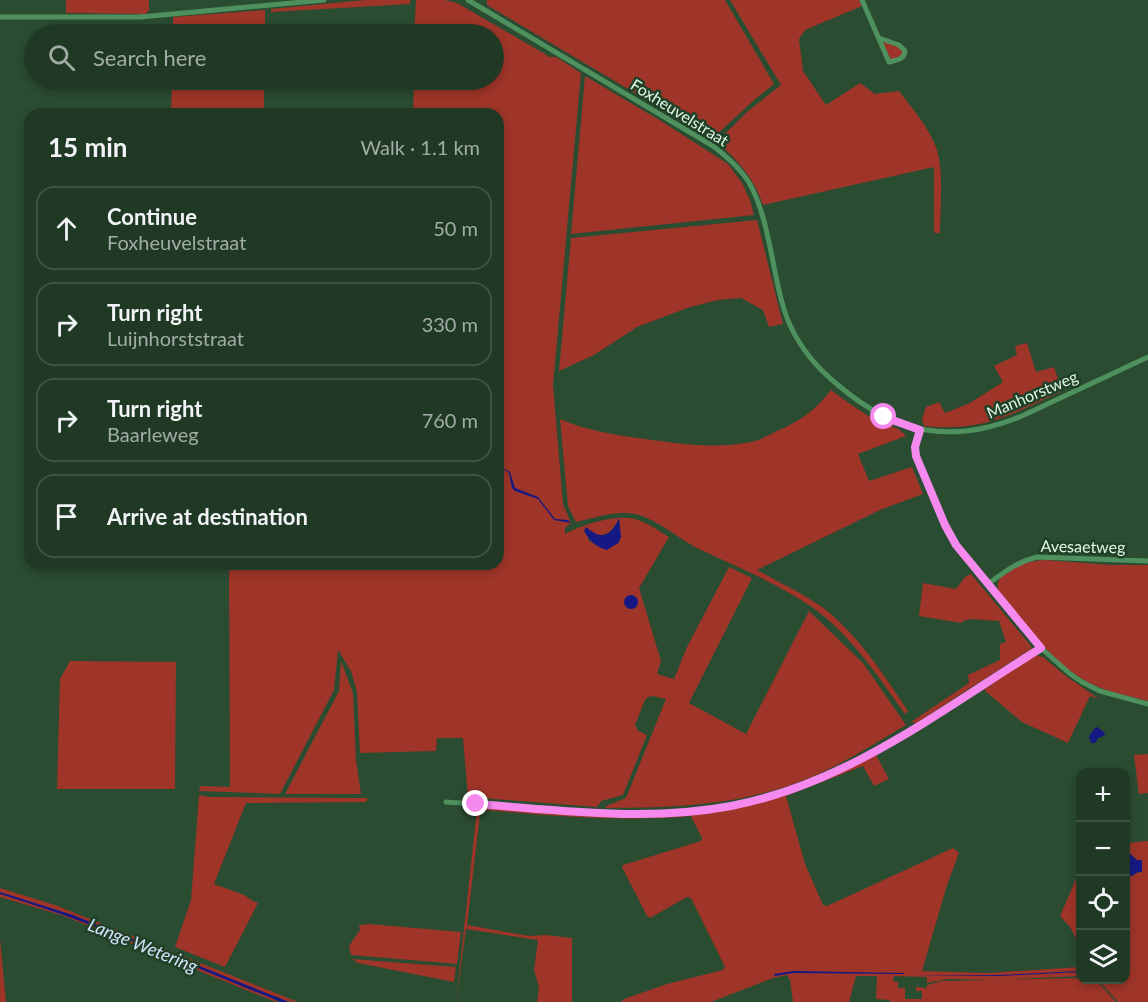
<!DOCTYPE html>
<html lang="en">
<head>
<meta charset="utf-8">
<style>
  body { margin:0; font-family:Lato,sans-serif; background:#2d4432; color:#f1f3f6 }
  .controls { position:absolute; right:18px; bottom:18px; display:grid; overflow:hidden; border-radius:12px; box-shadow:0 3px 9px #0003 }
  .controls button { width:54px; height:54px; display:grid; place-items:center; padding:0; border:0; border-bottom:2px solid #3d5342; background:#203925; color:#f1f3f6; font:30px sans-serif }
  .stop { position:absolute; width:18px; height:18px; margin:-14px; border:4px solid #f689ed; border-radius:50%; background:#fff }
  .stop.end { background:#f689ed; border-color:#fff; box-shadow:0 2px 6px #0008 }
  .list { margin:0; padding:0; list-style:none }
  h2 { display:flex; justify-content:space-between; align-items:center; height:78px; margin:0; padding:0 24px; font-size:26px }
  h2 small { font-size:20px; font-weight:400; color:#a2aca7 }
  .list li { display:grid; grid-template-columns:39px 1fr auto; gap:18px; align-items:center; box-sizing:border-box; height:84px; margin:0 12px 12px; padding:0 12px; border:2px solid #3d5342; border-radius:18px }
  .list b { display:block; font-size:22px; white-space:nowrap }
  .list p { margin:0; font-size:20px; white-space:nowrap; color:#a2aca7 }
  .list em { font-size:20px; font-style:normal; color:#a2aca7 }
  .icon { flex:none; width:33px; height:33px; fill:none; stroke:currentColor; stroke-width:2; stroke-linecap:round; stroke-linejoin:round }
  .map { position:relative; flex:none; width:1148px; height:1002px; overflow:hidden }
  .search { position:absolute; background:#203925; box-shadow:0 3px 9px #0003; left:24px; top:24px; width:480px; height:66px; display:flex; align-items:center; gap:15px; box-sizing:border-box; padding:0 21px; border-radius:33px; color:#a2aca7; font-size:22px }
  .panel { position:absolute; background:#203925; box-shadow:0 3px 9px #0003; left:24px; top:108px; width:480px; height:462px; border-radius:18px }
  .map>svg:first-child { display:block }
</style>
</head>
<body>
<div class="map">
<svg width="1148" height="1002" viewBox="0 0 1148 1002">
  <rect width="100%" height="100%" fill="#2a4c31"/>
  <g fill="#9e3528" fill-rule="evenodd">
    <path d="M66 0H149V10L146 14 66 13Z"/>
    <path d="M365 0H410V4L271 12V9Z"/>
    <path d="M416 0H445L457 3 550 57H556L581 73 553 385 563 504 571 523 565 528V534C581 525 616 514 635 519 647 522 659 531 669 537L639 588 661 661 657 674 674 679 687 647 729 567 752 578 689 703 746 734 809 611 863 663 906 725C874 744 843 764 809 778 745 805 675 808 606 808V806L626 798 666 699 653 696 648 697 645 700 635 725 638 731 647 735 623 795 601 801 597 807 468 797 463 738H437L436 751 360 753 357 692 351 671 338 650 334 690 280 794 199 791 200 786 230 787 229 564H498V467L510 473 498 466V114H413L414 80H494V34H414ZM619 520 620 537 619 543 602 548 588 540 590 531 599 536C611 534 613 528 619 520Z"/>
    <path d="M487 0H725L774 84 753 101 712 139 487 5Z"/>
    <path d="M730 0H859L862 6 805 30 799 39 803 71 826 105 860 83 875 94 899 91C912 108 930 129 937 150 944 173 940 209 940 233H935L934 231V167L763 205C754 178 738 160 717 142L747 112 781 85Z"/>
    <path d="M265 10V34H173V17Z"/>
    <path d="M883 42 899 47 903 50 902 55 891 60Z"/>
    <path d="M585 76 661 121 728 164 742 183 750 200 754 215 571 234Z"/>
    <path d="M172 80H264V114H171Z"/>
    <path d="M757 220 783 324 769 327 763 310 741 298 718 300 690 307 637 327 594 355 559 371 571 238Z"/>
    <path d="M1027 343 1036 372 1054 367 1062 391C1011 415 982 432 924 426L922 419 926 407 939 402 945 413 970 403 1003 382 994 366 1017 355 1015 346Z"/>
    <path d="M831 390C844 400 857 409 872 418 882 423 900 427 906 436L858 454 869 481 912 467 923 494 880 510 757 570C778 582 802 593 822 607 857 633 884 675 908 711L905 714C878 676 851 635 812 607 777 583 737 567 699 549 678 539 658 519 635 514 616 510 594 518 576 522L568 506 560 419C588 431 616 435 645 439 681 444 716 449 751 442 760 440 769 435 777 431 800 421 816 410 831 390Z"/>
    <path d="M1044 560 1112 565H1148V701C1130 696 1111 693 1094 685 1054 667 1028 628 1001 596 986 572 1026 561 1044 560Z"/>
    <path d="M971 574 1031 646V649L916 723 911 722 969 683 968 675 1000 660V644L1006 642 999 621 971 619 963 621 961 623 919 616 923 583 956 589 965 577Z"/>
    <path d="M1035 655 1043 657 1066 676 1099 699 1090 696 1068 743 1022 722 984 690 1027 659Z"/>
    <path d="M70 661 176 662 175 789H57L60 679Z"/>
    <path d="M341 661 353 693 356 760 361 794H285L339 691Z"/>
    <path d="M1148 754V793L1139 794 1134 755Z"/>
    <path d="M876 755 889 779 874 786 863 766 786 796 805 864 823 905 827 906 953 848 959 853 947 885 922 971 989 973 1080 967V976L998 980 949 979 927 983V977L894 976 893 981 898 982V988H905V999H922V991H916V987L927 988V985L943 981 1080 978V980H1096L1116 1002H890V1000L876 999 877 976H856L849 1002H793L790 980 787 975 773 978 711 1002H621L624 999 667 984 723 970 725 967 691 898 687 897 650 918 647 916 622 867 623 865 701 841 702 838 691 816C622 822 553 816 484 810L480 814 467 925 529 936 546 935 572 938V1002H537L539 987 534 970 538 940 466 929 456 1002 477 810 480 806 620 815 708 810 814 783Z"/>
    <path d="M199 795 209 797 368 798 366 802 246 803 214 884 244 895 251 900 258 903 225 967 175 947 191 900Z"/>
    <path d="M1148 841V1002H1118L1098 980H1126V876C1132 876 1136 872 1142 872V860H1137L1129 853H1126V843Z"/>
    <path d="M1080 870V946L1070 927 1060 916Z"/>
    <path d="M0 888 55 905 298 1002 285 1001 276 996 274 1000 279 1002H276L64 916 0 897Z"/>
    <path d="M369 924 461 932 457 964 351 955 349 946 360 930 359 925Z"/>
    <path d="M0 939 6 1002H0Z"/>
    <path d="M352 959 456 967 454 982 358 963Z"/>
  </g>
  <g fill="#161983">
    <path d="M498 466 510 472 515 488 538 497 555 519 568 520 571 523 554 520 538 499 515 491 512 488 509 473Z"/>
    <path d="M619 518 621 537 618 543 607 550C594 546 590 541 584 531L586 527C600 539 610 539 619 518Z"/>
    <circle cx="631" cy="602" r="7"/>
    <path d="M1097 727 1105 733 1104 736 1098 738 1095 743H1091L1089 736 1095 728Z"/>
    <path d="M1126 853H1129L1137 860H1142V872H1138L1132 876H1126Z"/>
    <path d="M0 892 73 915 289 1002H281C188 965 96 923 0 894Z"/>
    <path d="M793 971 904 973V974L793 973 775 976 774 974Z"/>
    <path d="M1080 971V972L1000 976 909 975H999Z"/>
  </g>
  <g fill="none" stroke-linecap="round" stroke-linejoin="round">
    <g stroke="#4f915e" stroke-width="5">
      <path d="M468 0 713 146C726 156 739 167 748 181 765 208 771 255 778 286 781 299 784 313 790 325 801 349 818 369 838 385 896 435 954 445 1024 415L1148 357"/>
      <path d="M862 0 889 62C897 60 904 60 905 51L899 45 879 38"/>
      <path d="M0 17H140L324 0"/>
      <path d="M920 430 915 447 916 456 945 525 956 545 1041 648 1069 673 1082 682 1100 691 1148 704"/>
      <path d="M988 584C1004 572 1017 562 1037 557L1148 561"/>
      <path d="M446 802C540 808 638 825 732 806 848 782 942 709 1041 648"/>
    </g>
  </g>
  <g fill="none" stroke-linecap="round" stroke-linejoin="round">
    <path stroke="#f689ed" stroke-width="8" d="M476 804C560 810 647 822 731 806 847 784 943 709 1041 648L956 545 945 525 916 456 915 447 920 430 884 417"/>
  </g>
  <g text-anchor="middle" dominant-baseline="central" stroke-width="5" stroke-linejoin="round" paint-order="stroke">
    <g font-size="16" fill="#e2f6e5" stroke="#1f4127">
      <text transform="translate(680 112) rotate(32)">Foxheuvelstraat</text>
      <text transform="translate(1032 394) rotate(-23)">Manhorstweg</text>
      <text transform="translate(1083 546) rotate(1)">Avesaetweg</text>
    </g>
    <g font-size="18" font-style="italic" fill="#d8e2fe" stroke="#1f4127">
      <text transform="translate(143 945) rotate(22)">Lange Wetering</text>
    </g>
  </g>
</svg>
<div class="controls">
<button>+</button>
<button>−</button>
<button><svg class="icon" aria-label="locate" viewBox="0 0 24 24"><circle cx="12" cy="12" r="6"/><path d="M12 2v4M12 18v4M2 12h4M18 12h4"/></svg></button>
<button><svg class="icon" aria-label="layers" viewBox="0 0 24 24"><path d="M12 4l9 5-9 5-9-5zM3 14l9 5 9-5"/></svg></button>
</div>
<div class="stop" style="left:884px;top:417px"></div>
<div class="stop end" style="left:476px;top:804px"></div>
<div class="search"><svg class="icon" aria-label="search" viewBox="0 0 24 24"><circle cx="10" cy="10" r="6"/><path d="M15 15l6 6"/></svg>Search here</div>
<section class="panel">
<h2>15 min<small>Walk · 1.1 km</small></h2>
<ul class="list">
<li><svg class="icon" aria-label="ahead" viewBox="0 0 24 24"><path d="M12 20V5M6 11l6-6 6 6"/></svg><div><b>Continue</b><p>Foxheuvelstraat</p></div><em>50 m</em></li>
<li><svg class="icon" aria-label="right" viewBox="0 0 24 24"><path d="M7 20v-9h11M14 6l5 5-5 5"/></svg><div><b>Turn right</b><p>Luijnhorststraat</p></div><em>330 m</em></li>
<li><svg class="icon" aria-label="right" viewBox="0 0 24 24"><path d="M7 20v-9h11M14 6l5 5-5 5"/></svg><div><b>Turn right</b><p>Baarleweg</p></div><em>760 m</em></li>
<li><svg class="icon" aria-label="arrive" viewBox="0 0 24 24"><path d="M6 21V4h12l-3 4 3 4H6"/></svg><div><b>Arrive at destination</b></div></li>
</ul>
</section>
</div>
</body>
</html>
